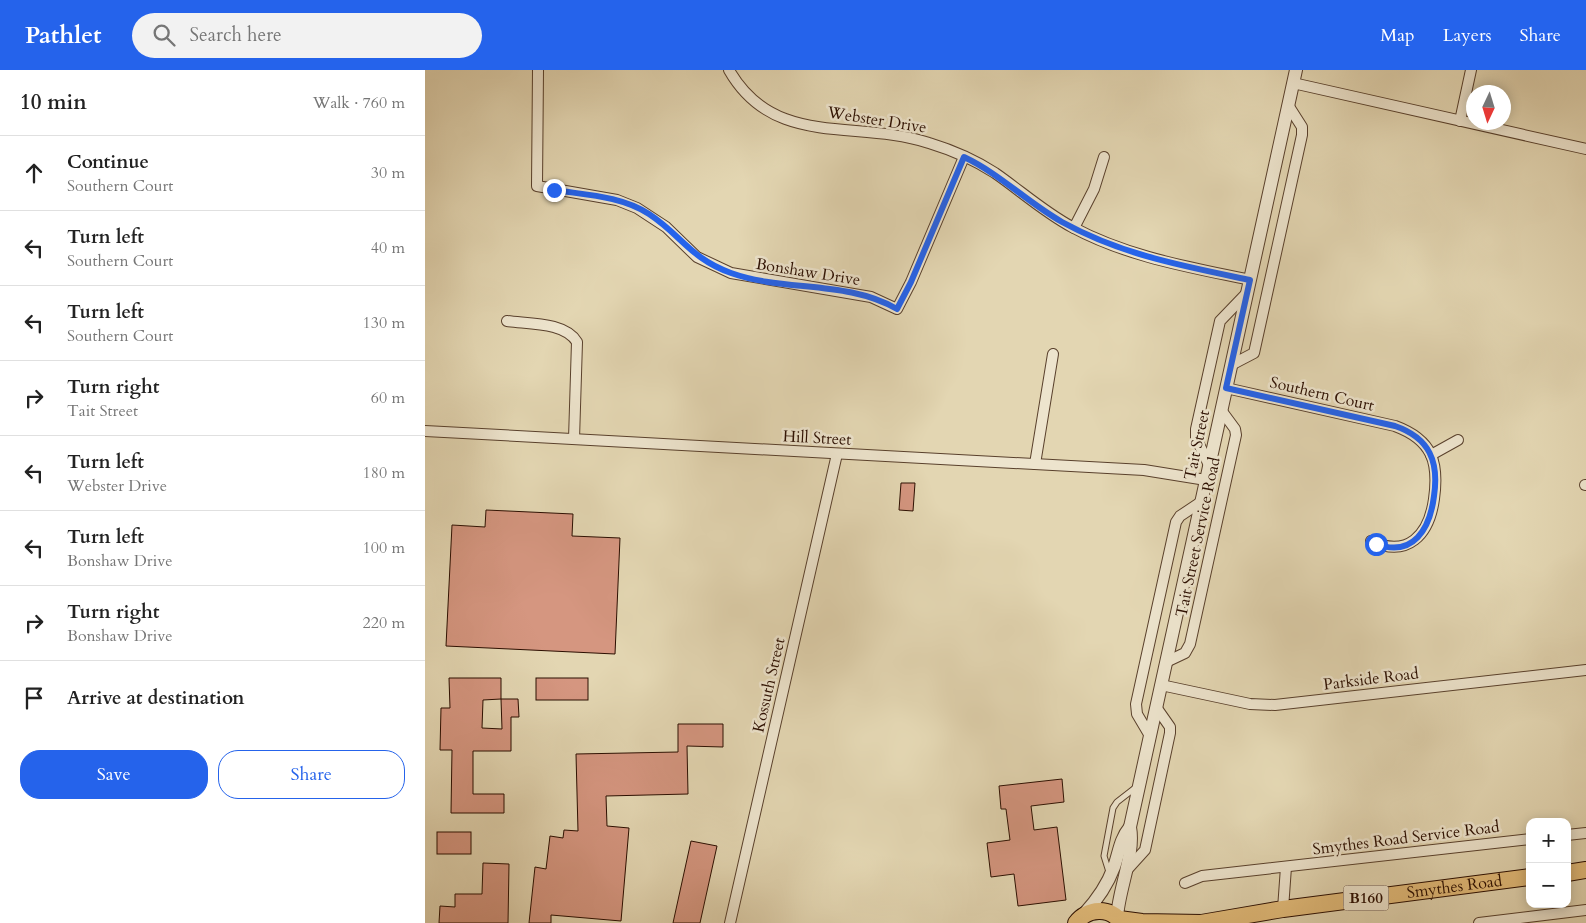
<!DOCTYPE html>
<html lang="en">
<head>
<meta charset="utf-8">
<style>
  body { margin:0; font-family:Cardo,serif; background:#f2f2f2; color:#222 }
  .controls { position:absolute; right:15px; bottom:15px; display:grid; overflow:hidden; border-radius:10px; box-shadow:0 2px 12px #0003 }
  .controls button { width:45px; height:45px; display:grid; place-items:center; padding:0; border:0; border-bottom:1px solid #e0e0e0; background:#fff; color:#222; font:25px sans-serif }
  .compass { position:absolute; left:1041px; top:15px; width:45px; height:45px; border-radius:50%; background:#fff; box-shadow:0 2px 12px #0003; rotate:184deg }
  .stop { position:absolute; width:15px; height:15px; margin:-11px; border:4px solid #2563eb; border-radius:50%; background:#fff }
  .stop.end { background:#2563eb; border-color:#fff; box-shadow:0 1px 5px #0008 }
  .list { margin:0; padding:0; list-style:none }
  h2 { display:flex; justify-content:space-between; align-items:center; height:65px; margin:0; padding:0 20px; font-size:21px }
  h2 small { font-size:16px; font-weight:400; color:#767676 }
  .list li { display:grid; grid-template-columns:32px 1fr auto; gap:15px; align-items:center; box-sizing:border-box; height:75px; padding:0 20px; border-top:1px solid #e0e0e0 }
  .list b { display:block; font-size:19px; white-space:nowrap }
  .list p { margin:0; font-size:16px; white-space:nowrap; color:#767676 }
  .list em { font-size:16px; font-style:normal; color:#767676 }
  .actions { display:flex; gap:10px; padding:15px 20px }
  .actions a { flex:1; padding:11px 0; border:1px solid #2563eb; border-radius:20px; text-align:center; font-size:18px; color:#2563eb }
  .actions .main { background:#2563eb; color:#fff }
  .icon { flex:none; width:28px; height:28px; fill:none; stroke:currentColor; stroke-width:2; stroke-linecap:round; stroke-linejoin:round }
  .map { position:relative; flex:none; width:1161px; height:853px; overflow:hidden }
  header { display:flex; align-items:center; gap:30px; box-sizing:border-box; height:70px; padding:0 25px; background:#2563eb; color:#fff }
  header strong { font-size:24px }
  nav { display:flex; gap:28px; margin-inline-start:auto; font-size:18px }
  .search { width:350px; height:45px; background:#f2f2f2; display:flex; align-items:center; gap:12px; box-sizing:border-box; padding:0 18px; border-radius:28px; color:#767676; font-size:19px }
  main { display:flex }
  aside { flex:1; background:#fff }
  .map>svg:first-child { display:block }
</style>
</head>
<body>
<header>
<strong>Pathlet</strong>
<div class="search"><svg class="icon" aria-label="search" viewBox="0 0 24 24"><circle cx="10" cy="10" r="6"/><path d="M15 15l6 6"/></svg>Search here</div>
<nav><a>Map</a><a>Layers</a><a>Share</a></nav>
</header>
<main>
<aside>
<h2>10 min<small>Walk · 760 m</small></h2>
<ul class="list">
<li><svg class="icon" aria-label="ahead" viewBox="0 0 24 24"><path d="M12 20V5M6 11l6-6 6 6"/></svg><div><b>Continue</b><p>Southern Court</p></div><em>30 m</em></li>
<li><svg class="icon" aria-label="left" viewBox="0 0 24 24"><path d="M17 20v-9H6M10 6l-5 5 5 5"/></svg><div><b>Turn left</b><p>Southern Court</p></div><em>40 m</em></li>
<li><svg class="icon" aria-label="left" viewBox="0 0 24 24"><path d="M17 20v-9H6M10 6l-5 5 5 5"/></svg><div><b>Turn left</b><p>Southern Court</p></div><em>130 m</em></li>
<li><svg class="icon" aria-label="right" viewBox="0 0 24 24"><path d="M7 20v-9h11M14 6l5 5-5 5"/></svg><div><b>Turn right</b><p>Tait Street</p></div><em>60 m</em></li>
<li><svg class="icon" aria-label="left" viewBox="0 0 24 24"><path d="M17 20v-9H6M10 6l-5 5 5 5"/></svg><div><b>Turn left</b><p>Webster Drive</p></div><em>180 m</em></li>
<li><svg class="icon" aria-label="left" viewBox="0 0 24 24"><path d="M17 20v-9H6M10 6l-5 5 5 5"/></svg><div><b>Turn left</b><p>Bonshaw Drive</p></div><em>100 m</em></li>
<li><svg class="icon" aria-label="right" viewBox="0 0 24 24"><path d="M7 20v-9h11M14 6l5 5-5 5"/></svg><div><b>Turn right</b><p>Bonshaw Drive</p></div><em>220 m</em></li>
<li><svg class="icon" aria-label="arrive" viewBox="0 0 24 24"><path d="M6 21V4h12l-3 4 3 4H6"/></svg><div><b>Arrive at destination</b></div></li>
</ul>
<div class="actions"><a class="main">Save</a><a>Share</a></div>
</aside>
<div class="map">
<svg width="1161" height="853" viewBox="0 0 1161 853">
  <rect width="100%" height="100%" fill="#e3d6b2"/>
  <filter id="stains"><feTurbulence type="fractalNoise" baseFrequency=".004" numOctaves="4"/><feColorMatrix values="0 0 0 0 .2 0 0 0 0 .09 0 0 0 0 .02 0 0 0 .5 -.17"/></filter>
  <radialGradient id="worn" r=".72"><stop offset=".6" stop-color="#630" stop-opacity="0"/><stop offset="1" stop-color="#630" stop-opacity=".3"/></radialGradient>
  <g fill="#d59680" stroke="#2b0e00" fill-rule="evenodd">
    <path d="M476 413H490L488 441 474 440Z"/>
    <path d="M61 440 148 444 147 466 195 468 190 584 21 576 27 455 60 457Z"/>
    <path d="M24 608H76V629H93L94 647H86V681H48V724H79V743H26L27 680H15L16 638H25ZM76 629 77 659 57 658 58 630Z"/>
    <rect x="111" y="608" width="52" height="22"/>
    <path d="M253 654H298V677L262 676 263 724 181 726 182 756 204 758 196 851 126 845V853H104L110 797 121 799 125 766 138 768 139 760 153 761 151 684 253 682Z"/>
    <path d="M637 709 639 732 606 736 609 760 632 757 641 830 593 836 589 804 566 807 562 773 585 770 581 739H576L574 716Z"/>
    <rect x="12" y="762" width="34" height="22"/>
    <path d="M266 771 292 776 275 853H248Z"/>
    <path d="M58 793 84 794 83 853H14L15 836 30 837V824H57Z"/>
  </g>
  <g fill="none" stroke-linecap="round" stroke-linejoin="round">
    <g stroke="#59402c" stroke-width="7">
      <path id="service" d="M684 802 679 786 688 738 692 732 710 718"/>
    </g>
    <g stroke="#59402c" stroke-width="12">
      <g id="minor">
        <path d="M113 0 112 116 192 130 212 138 241 157 272 187 306 203 446 227 472 239 486 212 539 87"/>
        <path d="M304 0C349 79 431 49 504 73 527 80 550 90 570 103 596 121 619 142 647 157 703 187 764 197 825 210"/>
        <path d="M868 13 1161 79"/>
        <path d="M1035 51 1046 0"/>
        <path d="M649 158 669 119 679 87"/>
        <path d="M82 251C104 254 140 252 152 272L149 369"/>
        <path d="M806 295 829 283 877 65V57L863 35"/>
        <path d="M801 318 970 356C1008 370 1014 393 1009 429 1004 465 983 488 946 471"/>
        <path d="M0 361 719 400 781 410"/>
        <path d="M1006 385 1033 370"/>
        <path d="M610 394 628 284"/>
        <path d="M784 395 771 368V359L795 251 820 225"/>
        <path d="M1160 415H1161"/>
        <path d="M741 592 760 583 765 574 811 365 810 359 796 340"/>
        <path d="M736 615 825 634 850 635 1161 600"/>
        <path d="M725 666 712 644 711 634 751 452 755 446 776 432"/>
        <path d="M1142 765 1161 763"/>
        <path d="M701 801 720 780 745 663V657L731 637"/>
        <path d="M760 813 777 806 1105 769"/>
        <path d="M858 839 861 797"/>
        <path d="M305 853 412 384"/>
        <path d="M1054 853 1161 840"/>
      </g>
    </g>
    <g stroke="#59402c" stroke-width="14">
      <g id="tertiary">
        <path d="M659 844C672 830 682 816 689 797 694 783 695 769 705 757"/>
        <path d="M692 847C694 818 710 784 705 757L871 0"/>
      </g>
    </g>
    <g stroke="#2b0e00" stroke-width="18">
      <g id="primary">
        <path d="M1142 803 1161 800"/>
        <path d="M694 849 717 852 777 853"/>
        <path d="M651 853C662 838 686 836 696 853"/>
        <path id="s1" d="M776 853 858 839 1105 807"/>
      </g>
    </g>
    <use href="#service" stroke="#ede4cd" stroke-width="5"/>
    <use href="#minor" stroke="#ede4cd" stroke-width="10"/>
    <use href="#tertiary" stroke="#ede4cd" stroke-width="12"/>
    <use href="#primary" stroke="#e2bb79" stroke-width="16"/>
  </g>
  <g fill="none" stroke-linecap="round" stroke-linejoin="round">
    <path stroke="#2563eb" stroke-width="6" d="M129 120C161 125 196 126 224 144 256 165 266 189 306 203 359 222 422 210 472 239L486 212 539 87C575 104 602 132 637 152 697 185 758 196 825 210L801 318 970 356C1005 368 1014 392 1009 426 1005 458 989 488 951 474"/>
  </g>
  <g text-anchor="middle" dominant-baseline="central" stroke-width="5" stroke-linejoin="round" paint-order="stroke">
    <rect fill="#ede4cd" stroke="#654e3e" stroke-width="1" x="918.5" y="815.5" width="45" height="25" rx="4"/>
    <g font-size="15" font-weight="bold" fill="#2b0e00">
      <text x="941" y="828">B160</text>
    </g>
    <g font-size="16" fill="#2b0e00" stroke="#ede4cd">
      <text transform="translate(452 50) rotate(9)">Webster Drive</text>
      <text transform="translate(383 202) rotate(9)">Bonshaw Drive</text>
      <text transform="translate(897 324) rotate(13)">Southern Court</text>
      <text transform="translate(392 368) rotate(3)">Hill Street</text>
      <text transform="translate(772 375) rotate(-78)">Tait Street</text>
      <text transform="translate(773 467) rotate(-78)">Tait Street Service Road</text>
      <text transform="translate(946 609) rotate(-7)">Parkside Road</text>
      <text transform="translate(344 615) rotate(-77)">Kossuth Street</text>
      <text transform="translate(981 768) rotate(-7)">Smythes Road Service Road</text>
      <text stroke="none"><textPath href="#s1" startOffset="256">Smythes Road</textPath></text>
    </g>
  </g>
  <rect width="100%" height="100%" filter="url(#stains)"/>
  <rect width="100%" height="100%" fill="url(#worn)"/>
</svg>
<div class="controls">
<button>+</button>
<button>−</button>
</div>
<svg class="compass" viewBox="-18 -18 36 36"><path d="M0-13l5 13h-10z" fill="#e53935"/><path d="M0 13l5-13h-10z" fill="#767676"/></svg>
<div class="stop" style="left:951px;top:474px"></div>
<div class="stop end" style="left:129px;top:120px"></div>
</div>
</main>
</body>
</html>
